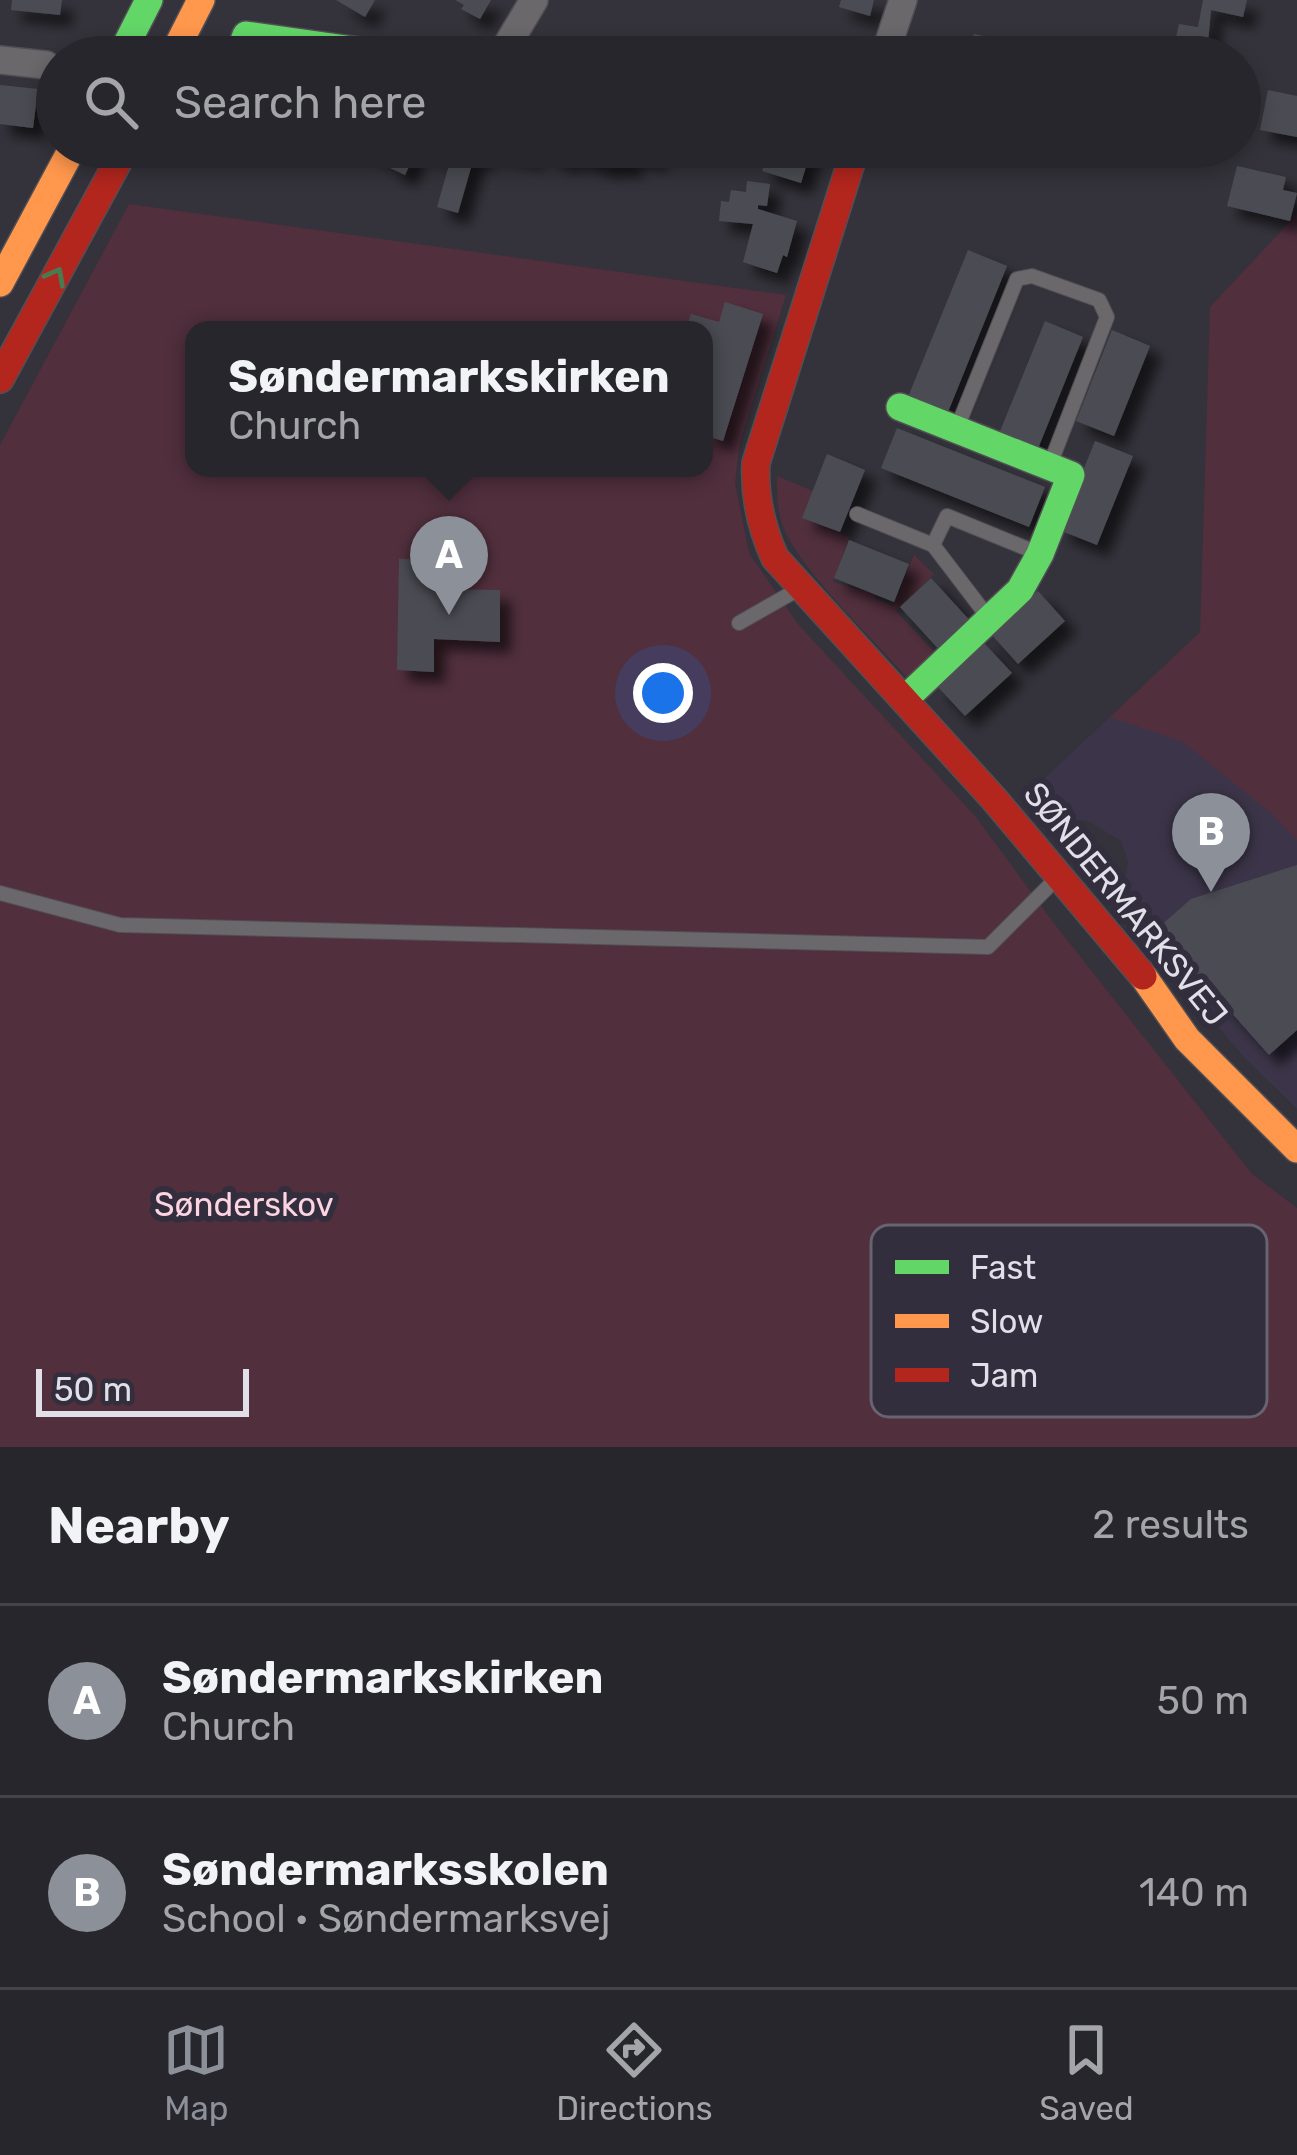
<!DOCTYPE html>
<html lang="en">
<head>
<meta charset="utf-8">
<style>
  body { margin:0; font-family:Rubik,sans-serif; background:#2f2e34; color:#f1f3f6 }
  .scale { position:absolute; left:36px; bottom:30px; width:213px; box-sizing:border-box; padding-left:12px; border:6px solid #e1dfe8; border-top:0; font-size:33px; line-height:42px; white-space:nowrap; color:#e1dfe8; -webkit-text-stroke:9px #332e3d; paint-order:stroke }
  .you { position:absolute; left:663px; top:693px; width:42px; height:42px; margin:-30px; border:9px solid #fff; border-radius:50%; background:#1a73e8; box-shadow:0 0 0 18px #1a73e833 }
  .badge { display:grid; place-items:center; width:78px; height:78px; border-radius:50%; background:#8c9099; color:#fff; font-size:39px; font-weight:700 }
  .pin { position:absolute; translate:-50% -99px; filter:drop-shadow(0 3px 6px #0008) }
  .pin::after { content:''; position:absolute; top:63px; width:42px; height:36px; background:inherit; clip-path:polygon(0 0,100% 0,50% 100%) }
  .popup { position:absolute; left:185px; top:321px; width:528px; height:156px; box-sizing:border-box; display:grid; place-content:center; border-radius:24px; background:#27262c; filter:drop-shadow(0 3px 9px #0005); font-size:39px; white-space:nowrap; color:#a4a5a9 }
  .popup b { font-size:45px; color:#f1f3f6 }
  .popup::after { content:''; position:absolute; left:50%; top:100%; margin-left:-24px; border:24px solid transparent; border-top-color:#27262c }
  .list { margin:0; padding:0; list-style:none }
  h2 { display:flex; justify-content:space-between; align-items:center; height:156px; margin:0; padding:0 48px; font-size:51px }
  h2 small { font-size:39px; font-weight:400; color:#a4a5a9 }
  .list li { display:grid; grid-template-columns:78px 1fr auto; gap:36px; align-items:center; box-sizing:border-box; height:192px; padding:0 48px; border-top:3px solid #434348 }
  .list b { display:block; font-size:45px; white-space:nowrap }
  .list p { margin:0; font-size:39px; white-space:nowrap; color:#a4a5a9 }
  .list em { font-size:39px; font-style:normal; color:#a4a5a9 }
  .icon { flex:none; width:66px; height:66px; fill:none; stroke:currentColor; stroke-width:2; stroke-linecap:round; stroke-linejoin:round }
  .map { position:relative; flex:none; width:1297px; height:1447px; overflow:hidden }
  .search { position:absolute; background:#27262c; box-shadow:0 6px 18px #0003; left:36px; right:36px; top:36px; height:132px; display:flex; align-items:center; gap:30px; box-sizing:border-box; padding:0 42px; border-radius:66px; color:#a4a5a9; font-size:45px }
  .sheet { height:540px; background:#27262c }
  nav { display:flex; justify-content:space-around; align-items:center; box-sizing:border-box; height:168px; border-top:3px solid #434348; background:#27262c; font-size:33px; color:#a4a5a9 }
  nav a { display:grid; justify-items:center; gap:6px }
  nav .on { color:#8c9099 }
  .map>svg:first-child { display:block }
</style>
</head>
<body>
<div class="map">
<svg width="1297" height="1447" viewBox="0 0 1297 1447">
  <defs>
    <filter id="shadow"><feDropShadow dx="11" dy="11" stdDeviation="6" flood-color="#0009"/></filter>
  </defs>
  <rect width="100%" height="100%" fill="#34323a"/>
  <path fill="#3c3549" d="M1156 674 1297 760V1109L1244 1057 1136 933 1122 905 1128 861 1121 841 1086 820H1049L1019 802Z"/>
  <g fill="#512f3d" fill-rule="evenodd">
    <path d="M129 204 786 295 740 442 735 483 749 553 798 624 976 817 1053 922 1252 1174 1297 1208V1447H0V445ZM194 330H704V468H194Z"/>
    <path d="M1297 214V841L1272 814 1183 742 1110 717 1200 632 1210 307Z"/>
    <path d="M777 476 813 491 803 518 849 537 833 582 875 594 874 598 893 606 914 555 934 574 896 611 939 657 911 682C877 643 805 575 785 531 777 514 777 495 777 476Z"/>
  </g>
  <g fill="#4c4c53" filter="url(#shadow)">
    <path d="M12 0H62L60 15 11 10Z"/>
    <path d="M336 0H375L365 17Z"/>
    <path d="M455 0H491L480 19 461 9 464 5Z"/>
    <path d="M841 0H874L870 16 839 7Z"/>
    <path d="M1203 0H1247L1243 17 1211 10 1207 53 1174 46 1179 24 1198 27Z"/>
    <path d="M974 34 1062 52 1061 57H968Z"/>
    <path d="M0 85 38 89 33 128 0 124Z"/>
    <path d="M1268 90 1297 96V137L1260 130Z"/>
    <path d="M359 147H395L389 161Z"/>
    <path d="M398 147H418L405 175 388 167Z"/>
    <path d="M427 147H485L481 159 474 157 458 213 437 207 451 158 426 151Z"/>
    <path d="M510 147H534L531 158 487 148Z"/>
    <path d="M550 147H660L655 160 633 154 629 168 614 163 612 168 572 156 570 162 548 155Z"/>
    <path d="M770 147H812L801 183 762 171Z"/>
    <path d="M1237 166 1286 177 1283 190 1297 193 1290 221 1227 206Z"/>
    <path d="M747 181 770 184 767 206 758 205V209L797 221 787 257 783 255 777 273 743 262 753 224 719 221 721 201 729 202 731 190 746 192Z"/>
    <path d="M968 250 1007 266 948 412 908 397Z"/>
    <path d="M725 302 763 314 723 441 704 435V330H686L691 314 719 322Z"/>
    <path d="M1045 321 1083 337 1035 456 996 441Z"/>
    <path d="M1112 330 1150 346 1114 436 1076 421Z"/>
    <path d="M897 428 1045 487 1029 527 881 468Z"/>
    <path d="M1095 441 1133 456 1097 545 1059 530Z"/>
    <path d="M827 454 865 470 840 532 802 518Z"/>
    <path d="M849 540 909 564 894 602 834 578Z"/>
    <path d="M399 559 435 560V589L500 590V642L434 639V672L397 670Z"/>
    <path d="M931 578 974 625 943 654 900 607Z"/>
    <path d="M1038 591 1065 621 1018 664 991 634Z"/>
    <path d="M984 643 1012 673 965 716 937 686Z"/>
    <path d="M1297 865V1030L1269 1055 1157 929 1191 899Z"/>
  </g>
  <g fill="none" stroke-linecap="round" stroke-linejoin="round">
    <g stroke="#514f55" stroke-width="16">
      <g id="lane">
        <path d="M957 428 1017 279 1032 276 1099 300 1107 317 1051 462"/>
        <path d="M857 514 933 545"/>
        <path d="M988 617 933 545 947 516 1035 552"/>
        <path d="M739 623 797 590"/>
        <path d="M0 893 120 925 988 947 1058 877"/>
      </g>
    </g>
    <g stroke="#514f55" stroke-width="30">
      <g id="street">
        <path d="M500 57 534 0"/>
        <path d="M884 57 903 0"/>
        <path d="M0 60 46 65"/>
      </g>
    </g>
    <g stroke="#514f55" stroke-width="30">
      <g id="fast">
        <path d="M120 57 149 0"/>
        <path d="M238 57 246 35 403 57"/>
        <path d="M900 407 1071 475 1040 554 1020 590 906 698"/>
      </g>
    </g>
    <g stroke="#514f55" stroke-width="30">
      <g id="slow">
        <path d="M172 57 201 0"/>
        <path d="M0 283 73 147"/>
        <path d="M1143 976 1187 1039 1297 1149"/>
      </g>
    </g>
    <g stroke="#514f55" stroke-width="30">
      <g id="jam">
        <path d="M856 147 756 463C754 497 761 527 775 558L994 799 1143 976"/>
        <path d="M0 379 126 147"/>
      </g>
    </g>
    <use href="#lane" stroke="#6a686b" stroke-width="14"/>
    <use href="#street" stroke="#6a686b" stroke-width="27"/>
    <use href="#fast" stroke="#63d668" stroke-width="27"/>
    <use href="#slow" stroke="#ff974d" stroke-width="27"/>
    <use href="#jam" stroke="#b3261e" stroke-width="27"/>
  </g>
  <defs><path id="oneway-chevron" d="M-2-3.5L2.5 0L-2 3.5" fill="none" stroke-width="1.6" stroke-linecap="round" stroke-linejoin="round" transform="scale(3)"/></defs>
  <use stroke="#497a50" href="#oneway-chevron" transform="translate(56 276) rotate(-62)"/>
  <g text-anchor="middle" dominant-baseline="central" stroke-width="12" stroke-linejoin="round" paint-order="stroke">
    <g font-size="33" fill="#e1dfe8" stroke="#332e3d">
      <text transform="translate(1126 904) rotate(51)">SØNDERMARKSVEJ</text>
    </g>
    <g font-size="33" fill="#fdd4e1" stroke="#332e3d">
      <text x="244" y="1204">Sønderskov</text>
    </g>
  </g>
  <rect x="871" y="1225" width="396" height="192" rx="18" fill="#332e3d" stroke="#676370" stroke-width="3"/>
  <rect x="895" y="1260" width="54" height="14" fill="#63d668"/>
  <rect x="895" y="1314" width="54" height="14" fill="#ff974d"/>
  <rect x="895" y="1368" width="54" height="14" fill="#b3261e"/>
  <g font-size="33" fill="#e1dfe8">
    <text x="970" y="1279">Fast</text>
    <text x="970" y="1333">Slow</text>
    <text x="970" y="1387">Jam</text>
  </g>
</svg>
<div class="scale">50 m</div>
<div class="you"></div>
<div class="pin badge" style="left:449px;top:615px">A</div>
<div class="popup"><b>Søndermarkskirken</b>Church</div>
<div class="pin badge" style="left:1211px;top:892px">B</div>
<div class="search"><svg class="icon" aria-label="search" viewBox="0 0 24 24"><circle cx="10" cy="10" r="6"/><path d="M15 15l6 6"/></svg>Search here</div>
</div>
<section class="sheet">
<h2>Nearby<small>2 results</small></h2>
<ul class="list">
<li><span class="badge">A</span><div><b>Søndermarkskirken</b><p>Church</p></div><em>50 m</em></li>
<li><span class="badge">B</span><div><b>Søndermarksskolen</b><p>School · Søndermarksvej</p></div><em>140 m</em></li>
</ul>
</section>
<nav>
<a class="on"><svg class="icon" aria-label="map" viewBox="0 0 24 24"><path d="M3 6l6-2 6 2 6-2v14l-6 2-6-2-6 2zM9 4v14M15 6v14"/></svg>Map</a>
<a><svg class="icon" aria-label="directions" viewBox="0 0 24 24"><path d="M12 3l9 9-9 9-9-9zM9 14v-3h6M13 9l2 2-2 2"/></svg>Directions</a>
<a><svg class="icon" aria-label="saved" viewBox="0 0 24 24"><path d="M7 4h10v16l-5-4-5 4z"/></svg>Saved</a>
</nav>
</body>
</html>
